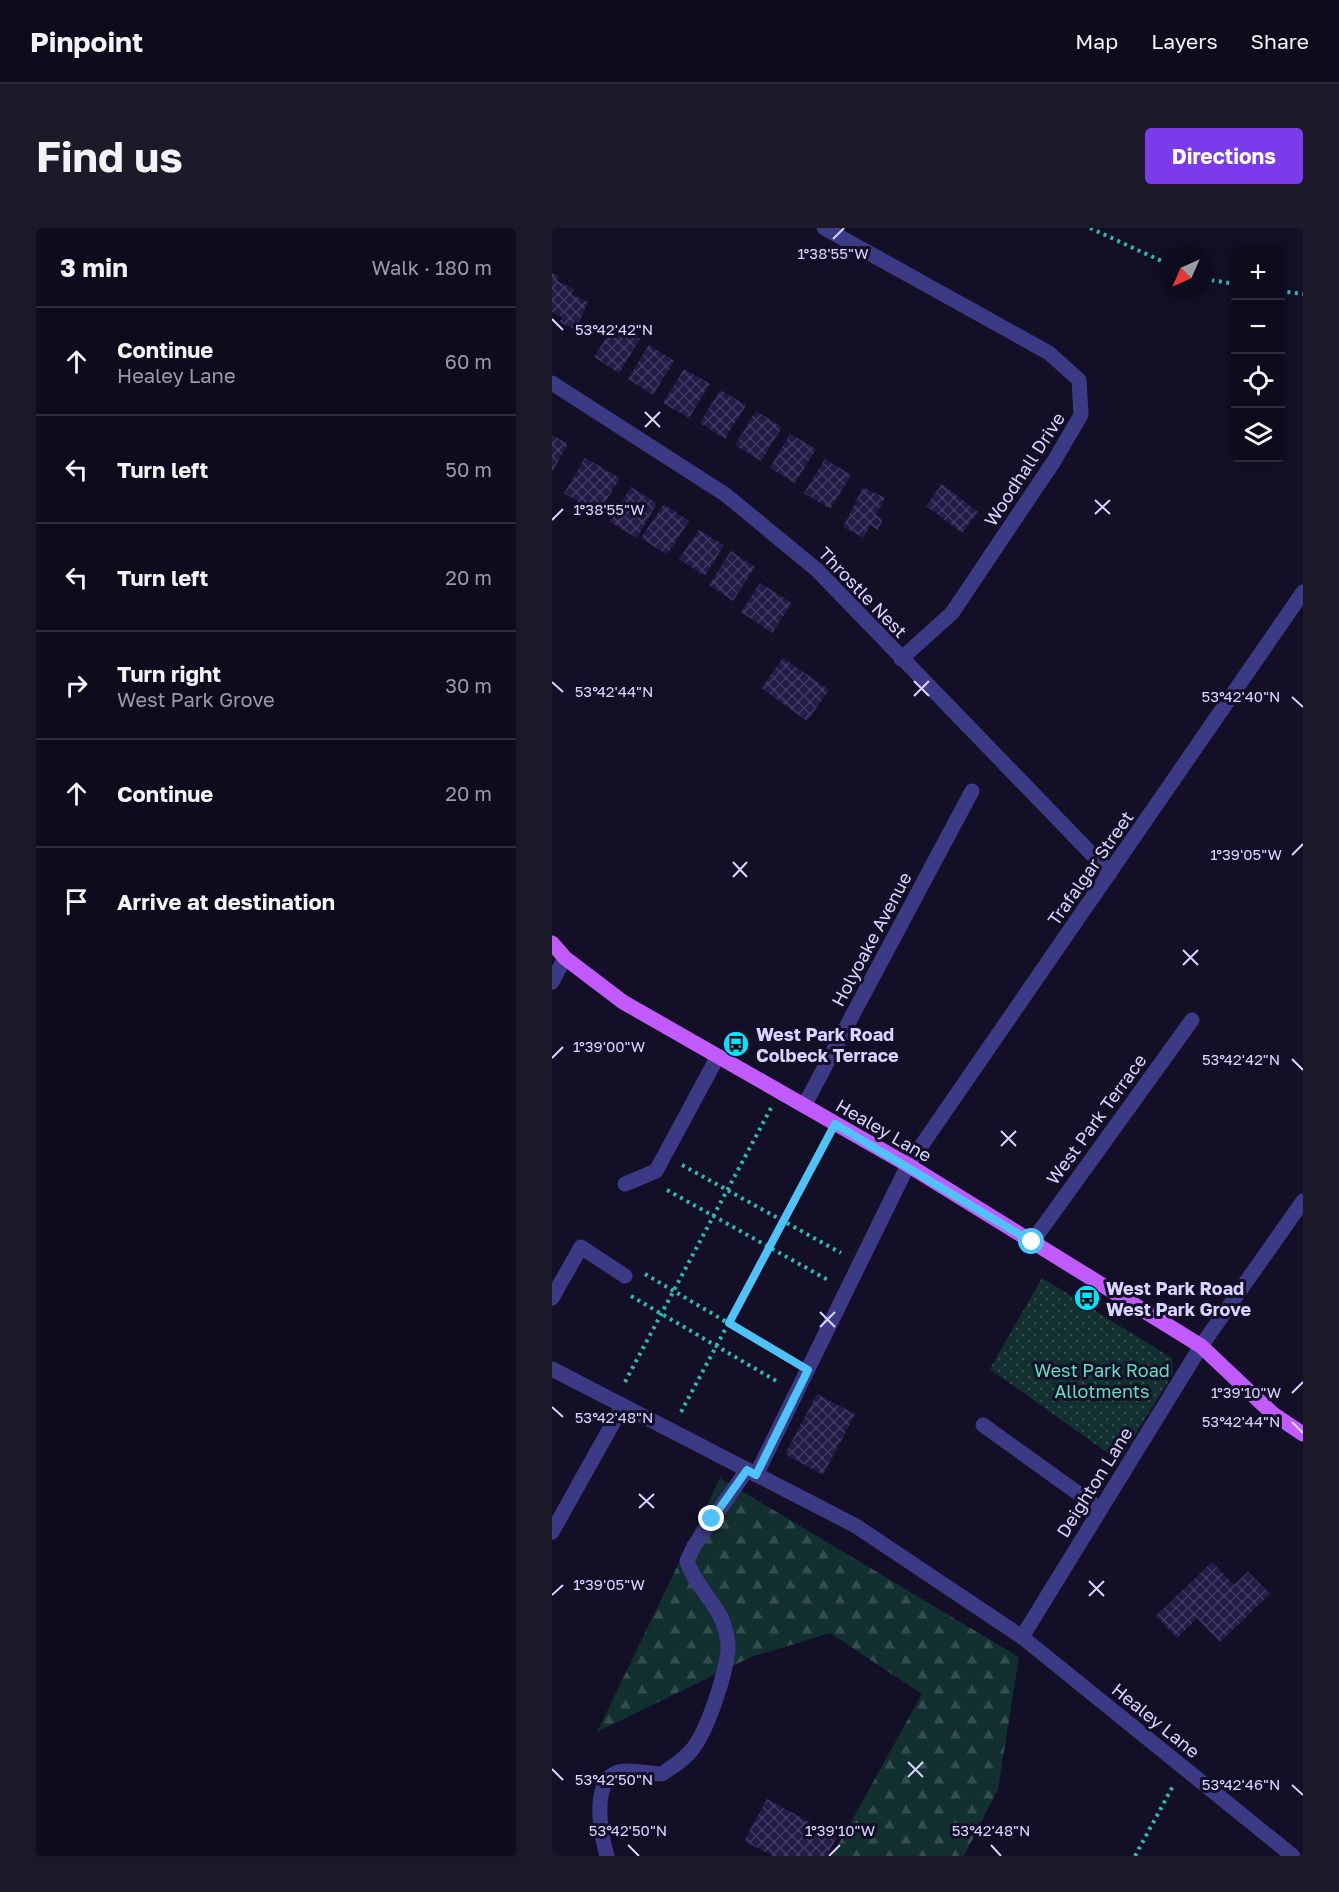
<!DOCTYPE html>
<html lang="en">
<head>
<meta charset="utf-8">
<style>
  body { margin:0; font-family:"Golos Text",sans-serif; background:#1c1929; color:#f1f3f6 }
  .controls { position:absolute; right:18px; top:18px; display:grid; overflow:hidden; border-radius:6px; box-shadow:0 3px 9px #0003 }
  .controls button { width:54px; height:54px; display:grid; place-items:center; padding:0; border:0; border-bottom:2px solid #2e2b3b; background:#0e0b1c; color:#f1f3f6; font:30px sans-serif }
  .compass { position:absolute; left:607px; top:18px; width:54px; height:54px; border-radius:50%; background:#0e0b1c; box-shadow:0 3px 9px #0003; rotate:225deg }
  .stop { position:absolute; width:18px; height:18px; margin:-14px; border:4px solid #4fc3f7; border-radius:50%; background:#fff }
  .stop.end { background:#4fc3f7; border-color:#fff; box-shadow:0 2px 6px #0008 }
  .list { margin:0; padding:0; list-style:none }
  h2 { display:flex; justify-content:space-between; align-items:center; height:78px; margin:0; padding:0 24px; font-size:26px }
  h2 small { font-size:20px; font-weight:400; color:#9b9ba3 }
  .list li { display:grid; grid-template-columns:39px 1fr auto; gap:18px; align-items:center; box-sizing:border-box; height:108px; padding:0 24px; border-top:2px solid #2e2b3b }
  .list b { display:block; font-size:22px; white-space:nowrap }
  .list p { margin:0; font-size:20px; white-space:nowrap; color:#9b9ba3 }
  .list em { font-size:20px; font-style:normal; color:#9b9ba3 }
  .icon { flex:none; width:33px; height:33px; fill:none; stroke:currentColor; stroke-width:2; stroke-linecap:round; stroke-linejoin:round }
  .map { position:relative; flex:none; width:751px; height:1628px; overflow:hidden; border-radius:6px }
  header { display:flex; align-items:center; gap:36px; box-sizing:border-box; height:84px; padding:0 30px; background:#0e0b1c; border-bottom:2px solid #2e2b3b }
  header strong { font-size:28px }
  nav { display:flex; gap:33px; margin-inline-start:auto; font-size:21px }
  .intro { display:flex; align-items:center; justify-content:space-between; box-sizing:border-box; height:144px; padding:0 36px }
  h1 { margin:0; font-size:42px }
  .button { padding:15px 27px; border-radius:6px; background:#7c3aed; color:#fff; font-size:21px; font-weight:700 }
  main { display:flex; gap:36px; padding:0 36px }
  aside { flex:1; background:#0e0b1c; border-radius:6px; box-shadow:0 3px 9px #0003 }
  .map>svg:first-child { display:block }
</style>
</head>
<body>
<header>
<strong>Pinpoint</strong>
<nav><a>Map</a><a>Layers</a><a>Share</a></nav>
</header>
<div class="intro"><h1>Find us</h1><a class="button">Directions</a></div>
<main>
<aside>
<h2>3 min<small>Walk · 180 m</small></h2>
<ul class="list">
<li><svg class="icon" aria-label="ahead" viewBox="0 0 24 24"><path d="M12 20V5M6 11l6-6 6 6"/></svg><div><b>Continue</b><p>Healey Lane</p></div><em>60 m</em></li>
<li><svg class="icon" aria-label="left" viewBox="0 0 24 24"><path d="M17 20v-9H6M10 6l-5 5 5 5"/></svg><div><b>Turn left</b></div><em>50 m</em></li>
<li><svg class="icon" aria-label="left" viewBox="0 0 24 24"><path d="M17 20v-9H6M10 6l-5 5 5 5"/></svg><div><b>Turn left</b></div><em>20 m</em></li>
<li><svg class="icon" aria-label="right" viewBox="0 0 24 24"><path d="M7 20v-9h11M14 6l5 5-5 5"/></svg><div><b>Turn right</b><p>West Park Grove</p></div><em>30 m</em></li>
<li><svg class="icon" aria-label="ahead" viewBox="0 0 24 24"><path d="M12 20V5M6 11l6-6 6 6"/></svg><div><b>Continue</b></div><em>20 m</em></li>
<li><svg class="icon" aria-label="arrive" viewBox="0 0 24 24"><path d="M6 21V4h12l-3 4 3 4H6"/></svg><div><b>Arrive at destination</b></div></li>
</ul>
</aside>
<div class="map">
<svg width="751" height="1628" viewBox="0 0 751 1628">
  <defs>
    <pattern id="grass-dots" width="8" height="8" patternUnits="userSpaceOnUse" patternTransform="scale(1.5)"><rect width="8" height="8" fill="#12302f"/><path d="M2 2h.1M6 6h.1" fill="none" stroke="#344d4e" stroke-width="1.8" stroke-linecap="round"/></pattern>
    <pattern id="forest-firs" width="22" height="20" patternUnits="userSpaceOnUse" patternTransform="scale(1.5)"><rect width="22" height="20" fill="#12302f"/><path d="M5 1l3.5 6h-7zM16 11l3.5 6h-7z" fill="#344d4e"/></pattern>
    <pattern id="building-cross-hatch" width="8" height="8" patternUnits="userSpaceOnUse" patternTransform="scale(1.5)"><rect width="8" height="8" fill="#241b47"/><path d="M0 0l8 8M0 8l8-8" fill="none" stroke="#433b63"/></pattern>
  </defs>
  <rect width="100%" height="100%" fill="#130f26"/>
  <path fill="url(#grass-dots)" d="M490 1050 620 1130 621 1146 567 1233 438 1141Z"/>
  <path fill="url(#forest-firs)" d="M168 1250 467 1429 446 1561 412 1628H280L370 1466 278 1405 199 1429 45 1504Z"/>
  <g fill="url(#building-cross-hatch)">
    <path d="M0 45 7 48 5 53 22 61 19 66 36 74 23 102 8 94 10 89 0 84Z"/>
    <path d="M63 96 88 111 67 145 42 129Z"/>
    <path d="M97 117 122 133 101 167 76 151Z"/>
    <path d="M132 141 158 156 137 190 111 175Z"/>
    <path d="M168 162 194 177 173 211 148 195Z"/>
    <path d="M204 183 230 199 209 233 183 217Z"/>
    <path d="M238 206 264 221 243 255 218 240Z"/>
    <path d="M0 207 16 216 0 244Z"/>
    <path d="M33 230 68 250 46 286 12 265Z"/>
    <path d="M273 231 299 247 278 281 252 265Z"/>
    <path d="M390 256 426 284 410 305 374 278Z"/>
    <path d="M79 259 105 275 85 310 58 294Z"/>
    <path d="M311 259 333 270 324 287 331 291 326 302 318 297 312 310 291 299Z"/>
    <path d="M112 276 137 293 115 327 89 310Z"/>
    <path d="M147 302 172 317 153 348 127 331Z"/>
    <path d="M179 323 203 339 181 373 157 357Z"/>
    <path d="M208 355 240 375 220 405 189 384Z"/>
    <path d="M231 430 277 462 255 493 209 460Z"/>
    <path d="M265 1166 303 1186 271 1247 233 1226Z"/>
    <path d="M660 1334 682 1357 696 1344 718 1366 668 1414 645 1390 625 1410 604 1388Z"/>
    <path d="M215 1571 285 1609 275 1628H221L192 1613Z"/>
  </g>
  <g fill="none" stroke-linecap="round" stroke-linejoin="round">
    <g stroke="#2fb8b0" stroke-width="4" stroke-dasharray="3 4.5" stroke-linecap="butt">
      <path d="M538 0 616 36"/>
      <path d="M652 51 684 56"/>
      <path d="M728 63 751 66"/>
      <path d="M130 937 289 1025"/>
      <path d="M115 962 276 1052"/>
      <path d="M93 1046 239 1132"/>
      <path d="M79 1068 226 1154"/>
      <path d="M73 1154 219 880"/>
      <path d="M129 1184 274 913"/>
      <path d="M583 1628 621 1558"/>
    </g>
    <g stroke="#3d3a85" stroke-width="15">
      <path d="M272 0 497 125 527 152 529 187 502 233 400 385 349 431"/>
      <path d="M0 155 174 267 265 342 558 645"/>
      <path d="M0 754 13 730"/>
      <path d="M252 878 420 563"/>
      <path d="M73 956 104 943 166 828"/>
      <path d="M480 1014 640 792"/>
      <path d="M0 1070 29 1019 73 1048"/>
      <path d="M0 1141 304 1298 470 1409 741 1628"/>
      <path d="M431 1197 548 1281"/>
      <path d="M204 1247 356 937 751 364"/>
      <path d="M0 1304 70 1179"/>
      <path d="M470 1409 649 1118 751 973"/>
      <path d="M55 1628C49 1607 36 1545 73 1543 85 1542 98 1546 110 1546 121 1538 134 1531 142 1519 157 1498 172 1450 176 1424 177 1413 174 1402 170 1392 161 1371 142 1356 135 1333L142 1318 195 1242"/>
    </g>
    <path stroke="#c25bff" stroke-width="15" d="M0 715 13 730 71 774 356 937 649 1118 721 1186 751 1206"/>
  </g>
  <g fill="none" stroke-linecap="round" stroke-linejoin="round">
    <path stroke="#4fc3f7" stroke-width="8" d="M160 1291 195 1242 204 1247 256 1142 177 1095 283 896 480 1014"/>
  </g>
  <path fill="none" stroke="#d9d4ff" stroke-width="2" d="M281 11 292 0M0 91 11 102M93 184 108 199M93 199 108 184M543 272 558 286M543 286 558 272M0 292 11 281M362 453 377 468M0 454 11 464M362 468 377 453M740 469 751 479M740 627 751 616M181 634 195 649M181 649 195 634M631 722 646 737M631 737 646 722M0 830 11 819M740 831 751 842M449 903 464 918M449 918 464 903M268 1084 283 1099M268 1099 283 1084M740 1165 751 1154M0 1179 11 1189M740 1194 751 1205M87 1266 102 1280M87 1280 102 1266M537 1353 552 1368M0 1367 11 1357M537 1368 552 1353M356 1534 371 1549M0 1541 11 1552M356 1549 371 1534M740 1557 751 1567M76 1617 87 1628M439 1617 449 1628M277 1628 288 1617"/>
  <defs>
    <g id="bus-disc" transform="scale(1.35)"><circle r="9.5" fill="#00e5ff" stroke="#130f26"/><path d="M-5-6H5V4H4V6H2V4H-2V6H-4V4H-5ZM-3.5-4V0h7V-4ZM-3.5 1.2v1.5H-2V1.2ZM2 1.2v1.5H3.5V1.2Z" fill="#111"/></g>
  </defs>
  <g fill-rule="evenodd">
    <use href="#bus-disc" x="184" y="816"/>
    <use href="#bus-disc" x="535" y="1070"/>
  </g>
  <g text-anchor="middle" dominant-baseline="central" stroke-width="6" stroke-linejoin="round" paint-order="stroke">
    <g font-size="18" fill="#d9d4ff" stroke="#130f26">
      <text transform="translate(472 241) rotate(-57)">Woodhall Drive</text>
      <text transform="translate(311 364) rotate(46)">Throstle Nest</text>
      <text transform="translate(538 640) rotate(-55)">Trafalgar Street</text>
      <text transform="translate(319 711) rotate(-62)">Holyoake Avenue</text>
      <text transform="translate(544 891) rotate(-54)">West Park Terrace</text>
      <text transform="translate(332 902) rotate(30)">Healey Lane</text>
      <text transform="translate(542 1254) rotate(-58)">Deighton Lane</text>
      <text transform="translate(604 1492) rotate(39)">Healey Lane</text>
    </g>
    <g font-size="18" font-weight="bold" fill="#d9d4ff" stroke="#130f26" text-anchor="start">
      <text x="204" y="806">West Park Road<tspan x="204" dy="21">Colbeck Terrace</tspan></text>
      <text x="554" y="1060">West Park Road<tspan x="554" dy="21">West Park Grove</tspan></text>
    </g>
    <g font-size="18" fill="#5fe0c0" stroke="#130f26">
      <text x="550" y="1142">West Park Road<tspan x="550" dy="21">Allotments</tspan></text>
    </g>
  </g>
  <g font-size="15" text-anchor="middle" fill="#d9d4ff" stroke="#130f26" stroke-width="6" stroke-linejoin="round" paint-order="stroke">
    <text x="281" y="31">1°38'55"W</text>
    <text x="62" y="107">53°42'42"N</text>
    <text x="57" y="287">1°38'55"W</text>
    <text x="62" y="469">53°42'44"N</text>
    <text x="689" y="474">53°42'40"N</text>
    <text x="694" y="632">1°39'05"W</text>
    <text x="57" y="824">1°39'00"W</text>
    <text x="689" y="837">53°42'42"N</text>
    <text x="694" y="1170">1°39'10"W</text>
    <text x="62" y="1195">53°42'48"N</text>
    <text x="689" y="1199">53°42'44"N</text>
    <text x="57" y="1362">1°39'05"W</text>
    <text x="62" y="1557">53°42'50"N</text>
    <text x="689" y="1562">53°42'46"N</text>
    <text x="76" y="1608">53°42'50"N</text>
    <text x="288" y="1608">1°39'10"W</text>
    <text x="439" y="1608">53°42'48"N</text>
  </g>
</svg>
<div class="controls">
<button>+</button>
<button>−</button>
<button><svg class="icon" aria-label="locate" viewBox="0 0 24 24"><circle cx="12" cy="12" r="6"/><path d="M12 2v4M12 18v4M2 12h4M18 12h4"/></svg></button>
<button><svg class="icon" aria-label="layers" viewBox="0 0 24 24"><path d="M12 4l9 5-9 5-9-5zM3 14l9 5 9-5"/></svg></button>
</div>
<svg class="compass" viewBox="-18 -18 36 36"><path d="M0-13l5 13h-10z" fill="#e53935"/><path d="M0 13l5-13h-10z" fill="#9b9ba3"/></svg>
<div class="stop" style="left:480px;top:1014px"></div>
<div class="stop end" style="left:160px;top:1291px"></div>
</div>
</main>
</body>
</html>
